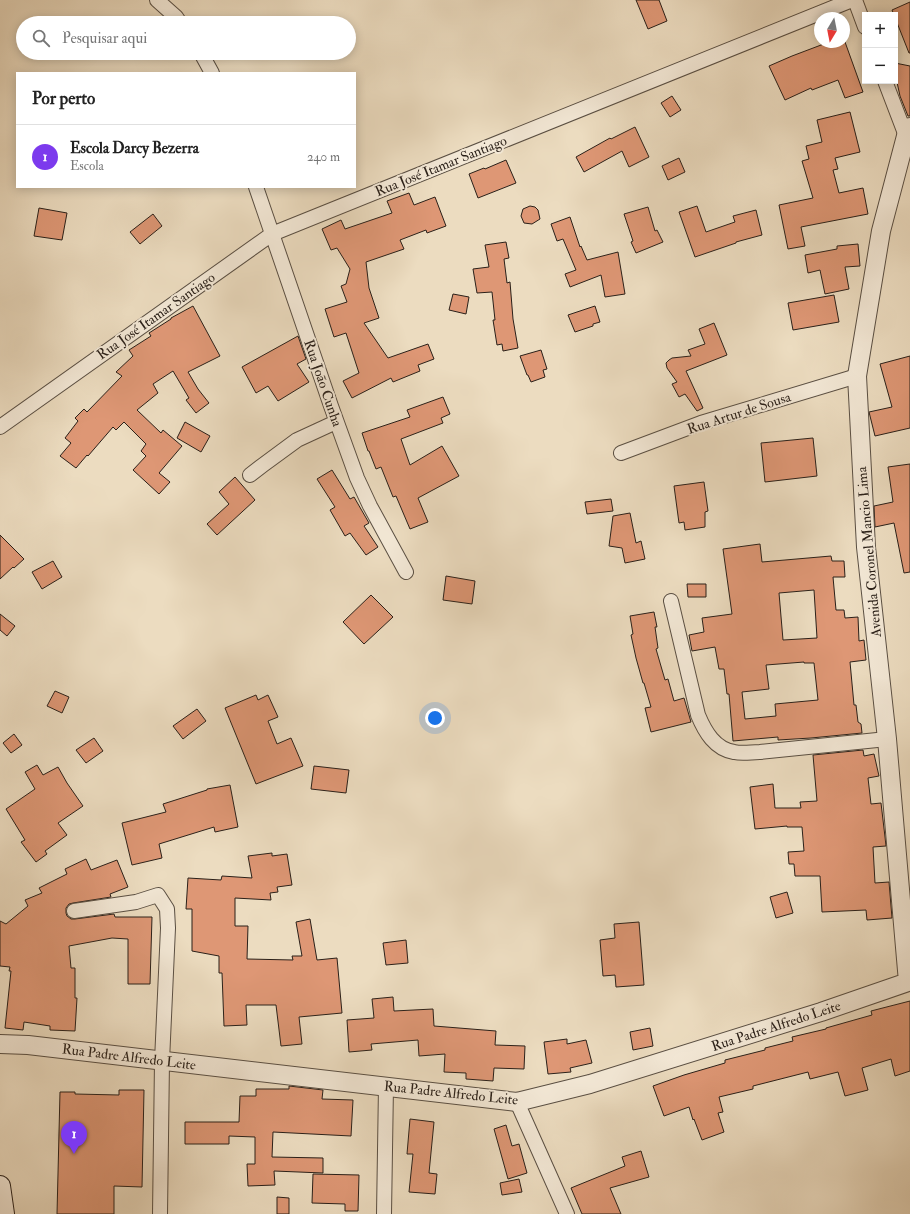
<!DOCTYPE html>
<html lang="pt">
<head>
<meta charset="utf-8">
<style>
  body { margin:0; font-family:"IM FELL Double Pica",serif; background:#f6f6f6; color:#222 }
  .controls { position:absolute; right:12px; top:12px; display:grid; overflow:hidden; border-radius:0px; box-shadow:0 2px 10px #0003 }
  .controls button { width:36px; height:36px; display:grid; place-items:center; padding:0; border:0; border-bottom:1px solid #e0e0e0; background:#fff; color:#222; font:20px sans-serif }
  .compass { position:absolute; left:814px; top:12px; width:36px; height:36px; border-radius:50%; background:#fff; box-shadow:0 2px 10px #0003; rotate:190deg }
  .you { position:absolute; left:435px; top:718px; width:14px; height:14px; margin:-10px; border:3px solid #fff; border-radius:50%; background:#1a73e8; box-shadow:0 0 0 6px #1a73e833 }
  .badge { display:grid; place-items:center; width:26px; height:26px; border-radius:50%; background:#7c3aed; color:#fff; font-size:13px; font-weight:700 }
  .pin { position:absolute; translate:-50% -33px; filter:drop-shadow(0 1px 2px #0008) }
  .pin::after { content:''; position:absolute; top:21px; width:14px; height:12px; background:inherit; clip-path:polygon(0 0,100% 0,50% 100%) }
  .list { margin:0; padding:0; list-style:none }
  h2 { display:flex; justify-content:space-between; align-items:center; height:52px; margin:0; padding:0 16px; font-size:17px }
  h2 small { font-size:13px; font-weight:400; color:#767676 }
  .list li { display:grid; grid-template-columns:26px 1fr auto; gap:12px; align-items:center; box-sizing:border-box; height:64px; padding:0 16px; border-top:1px solid #e0e0e0 }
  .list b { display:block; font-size:15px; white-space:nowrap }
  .list p { margin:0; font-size:13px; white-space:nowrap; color:#767676 }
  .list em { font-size:13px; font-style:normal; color:#767676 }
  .icon { flex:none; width:22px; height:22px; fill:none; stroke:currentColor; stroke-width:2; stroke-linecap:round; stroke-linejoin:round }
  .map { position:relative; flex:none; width:910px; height:1214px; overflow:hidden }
  .search { position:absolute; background:#fff; box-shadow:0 2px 10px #0003; left:16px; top:16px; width:340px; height:44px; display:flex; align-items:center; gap:10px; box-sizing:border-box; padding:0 14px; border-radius:22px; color:#767676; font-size:15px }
  .panel { position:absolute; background:#fff; box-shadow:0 2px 10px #0003; left:16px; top:72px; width:340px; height:116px; border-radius:0px }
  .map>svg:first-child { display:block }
</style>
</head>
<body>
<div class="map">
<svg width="910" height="1214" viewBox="0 0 910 1214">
  <rect width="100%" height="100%" fill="#ecdcc0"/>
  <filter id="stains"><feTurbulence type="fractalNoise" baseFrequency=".005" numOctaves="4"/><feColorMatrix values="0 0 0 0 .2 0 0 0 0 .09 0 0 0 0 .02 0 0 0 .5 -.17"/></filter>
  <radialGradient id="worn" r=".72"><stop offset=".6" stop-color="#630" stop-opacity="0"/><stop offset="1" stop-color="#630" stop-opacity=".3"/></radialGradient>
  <g fill="#de9775" stroke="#2a2019" fill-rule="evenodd">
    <path d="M636 0H659L667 21 648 29Z"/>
    <path d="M910 2V53H909L892 10Z"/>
    <path d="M829 42H845L863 92 845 98 838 80 812 90 811 88 785 100 769 66 792 56Z"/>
    <path d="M895 63 910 66V116H908L900 96 895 73Z"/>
    <path d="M672 96 681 110 670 117 661 103Z"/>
    <path d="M850 112 860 152 835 158 838 169 833 170 839 193 863 188 868 214 801 227 805 246 788 249 779 205 813 198 802 161 809 159 806 146 822 142 817 120Z"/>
    <path d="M635 127 649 157 629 167 622 151 584 172 576 157 610 138 611 139Z"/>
    <path d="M679 158 685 172 668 180 662 166Z"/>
    <path d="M506 160 516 183 478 198 469 174 484 168 485 169Z"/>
    <path d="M409 193 414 205 435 197 446 226 427 233 426 230 400 240 404 249 366 262 369 288 379 318 364 323 388 358 428 344 434 359 418 365 420 371 393 382 391 378 352 398 343 381 359 373 346 333 334 337 325 309 347 302 341 286 346 284 350 269 337 248 331 250 322 229 341 220 345 229 392 213 387 201Z"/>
    <path d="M530 206 535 207 538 210 540 219 532 224 524 223 521 216 523 209Z"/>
    <path d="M697 206 706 232 735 222 733 216 756 210 762 235 736 242V243L695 257 679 212Z"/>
    <path d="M648 207 655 231 657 230 663 242 636 253 631 242 633 241 624 214Z"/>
    <path d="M39 208 67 213 62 240 34 236Z"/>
    <path d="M153 214 162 226 140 244 130 232Z"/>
    <path d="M570 217 580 247 581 246 587 260 618 252 625 294 605 297 601 275 570 287 565 274 576 270 563 239 557 241 551 224Z"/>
    <path d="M506 242 509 258 504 259 507 283 510 282 513 319 518 348 503 351 502 344 497 345 493 320H495L492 292 477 293 473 269 489 267 485 245Z"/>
    <path d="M858 244 860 266 845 267 849 289 825 294 820 270 808 273 805 255 837 249V246Z"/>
    <path d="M453 294 469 297 466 314 449 310Z"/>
    <path d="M834 295 839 322 793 330 788 303Z"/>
    <path d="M193 306 220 356 188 372 198 389 209 403 196 413 186 400 189 398 173 371 153 384 158 393 137 410 161 433 163 430 182 446 159 473 170 482 159 494 133 470 146 456 141 451 146 444 124 422 116 430 113 427 88 456 87 455 76 468 60 456 71 443 65 438 78 421 75 418 84 409 87 412 122 376 116 372 133 356 129 350 151 336 149 333 171 319V318Z"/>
    <path d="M595 306 600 322 593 324V326L575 332 568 315Z"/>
    <path d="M714 323 727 355 686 371 703 408 697 411 685 394 679 397 672 384 677 382 667 368 666 363 669 360 672 358 691 356 688 350 705 344 699 329Z"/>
    <path d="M298 336 306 359 297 364 309 382 278 401 268 386 256 393 242 367Z"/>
    <path d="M541 350 547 369 543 370 545 377 531 382 528 375H527L520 356Z"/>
    <path d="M910 356V428L875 436 869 412 892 407 880 364Z"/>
    <path d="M443 397 450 414 441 418 443 423 401 439 410 465 442 446 459 476 418 498 428 522 410 529 396 496 393 497 381 467 376 469 369 451H368L362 433 410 417 407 410Z"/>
    <path d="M185 422 210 436 201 452 177 438Z"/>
    <path d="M813 438 817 476 765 482 761 443Z"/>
    <path d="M910 464V572L904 573 894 523 875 527 874 506 893 502 888 467Z"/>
    <path d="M332 470 350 499 354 497 369 523 364 526 378 547 366 555 350 533 345 536 330 510 335 507 317 479Z"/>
    <path d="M235 477 255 500 217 535 207 524 229 504 219 492Z"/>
    <path d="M704 482 708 511 705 512V527L685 530 684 522 679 523 674 486Z"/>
    <path d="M611 499 613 511 587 514 585 502Z"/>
    <path d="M630 513 636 543 641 541 645 559 625 563 622 548 609 546 613 516Z"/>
    <path d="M0 535 24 559 14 568 13 567 0 579Z"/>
    <path d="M760 544 762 562 831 556 832 561H844L845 577H833L836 610H844L845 618 858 617 859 641 864 640 866 660 850 662 854 705H856L858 722 861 724 862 733 811 738 778 740V737L733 741 729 694H727L724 669H719L715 647 692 651 689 635 704 632 702 618 732 614 723 549ZM814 590 817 638 783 640 779 593ZM804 662V663H814L818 700 775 704 776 716 745 719 742 692 769 689 766 665Z"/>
    <path d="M53 561 62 577 42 589 32 572Z"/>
    <path d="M446 576 475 581 472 604 443 600Z"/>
    <path d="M687 584H706V597H688Z"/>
    <path d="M371 595 393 617 364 644 343 622Z"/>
    <path d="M654 612 657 627H655L658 648 656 649 665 680 668 679 674 701 684 698 691 722 651 732 645 708 651 707 644 683H643L636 658 631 635 633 634 630 616Z"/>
    <path d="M0 614 15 626 7 636 0 630Z"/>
    <path d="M55 691 69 697 62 713 47 706Z"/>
    <path d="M256 695 258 700 268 695 278 717 268 721 277 744 291 738 303 766 256 784 225 708Z"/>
    <path d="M197 709 206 721 183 739 173 726Z"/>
    <path d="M14 734 22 745 11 753 3 743Z"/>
    <path d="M94 738 103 751 86 763 76 750Z"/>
    <path d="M863 750 864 756 874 754 879 776 868 778 871 804 881 803 885 837 886 846 873 847 875 883 889 882 892 918 867 920 866 910 822 912 820 876H795L794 864H789L788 852 804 851 802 827H787V826L755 829 750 787 773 784 775 808H801L800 802 817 801 813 755Z"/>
    <path d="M37 765 43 775 58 767 67 783 83 806 58 823 67 835 45 851 47 854 36 862 21 842 25 840 6 809 35 789 25 772Z"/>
    <path d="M314 766 349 770 346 793 311 789Z"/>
    <path d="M230 785 238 827 215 832 214 827 159 844 162 858 132 865 122 823 166 812 163 804 207 790V789Z"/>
    <path d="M272 853V856L287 854 292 885 277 887 278 892 270 893 271 900 235 898V926H248L247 959 293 960 292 956H302L296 922 310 919 317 960 337 958 342 1013 299 1017 302 1044 281 1046 276 1005H246L247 1025 224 1026 222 973H219V956L192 951V909H186L188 878 221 880 222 876 252 878 248 856Z"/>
    <path d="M86 859 91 870 117 860 128 887 110 894 111 897 73 903 69 904 66 908V913L67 916 71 919H75L114 914 115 917H152L150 984H128V939L112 938 69 946 71 968H75V998H77L75 1031 50 1030V1026L24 1022 23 1030 5 1028 11 971H9L10 967 0 966V921L6 924 28 906 25 900 42 893 39 888 67 874 65 869Z"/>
    <path d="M787 892 793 913 776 918 770 897Z"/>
    <path d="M639 922 644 985 616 987 615 975 603 976 600 940 615 938 614 924Z"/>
    <path d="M406 940 408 963 386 965 383 943Z"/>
    <path d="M393 997 394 1011 433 1009 434 1026 496 1031 495 1045 525 1046 524 1069 494 1068 493 1081 466 1079V1073L444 1072 445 1054 419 1056 418 1040 371 1044 372 1050 349 1052 347 1020 374 1018 372 999Z"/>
    <path d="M910 1001V1071L895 1076 891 1059 862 1068 868 1090 845 1096 838 1072 810 1079 808 1072 753 1086V1089L719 1097 723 1112 718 1113 724 1132 702 1140 694 1119 693 1120 689 1107 664 1116 653 1086 684 1075 725 1063V1060L765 1050V1048L793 1041 792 1037 826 1029V1028L872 1015 871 1011Z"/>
    <path d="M650 1028 653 1046 633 1050 630 1032Z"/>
    <path d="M567 1039V1044L586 1040 592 1063 570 1068 571 1072 548 1074 544 1042Z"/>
    <path d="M289 1086 323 1090 322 1099 353 1100 351 1136 273 1132 272 1157 323 1158V1173L274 1171 275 1185 248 1186 247 1164H255V1137L229 1136V1144H185V1122H239L240 1096H256V1089H289Z"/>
    <path d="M119 1090H144L142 1187 114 1186V1214H57L60 1092H75V1094L119 1095Z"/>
    <path d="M410 1119 434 1122 429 1173 437 1174 435 1194 409 1192 413 1154H407Z"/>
    <path d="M506 1125 512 1146 519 1144 527 1173 508 1179 494 1129Z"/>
    <path d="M641 1151 649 1177 610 1188 621 1214H582L571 1188 625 1166 622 1157Z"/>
    <path d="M313 1174 359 1175 358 1211H345V1204L312 1203Z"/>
    <path d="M519 1179 522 1192 502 1195 500 1183Z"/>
    <path d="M277 1197 289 1198V1214H277Z"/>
  </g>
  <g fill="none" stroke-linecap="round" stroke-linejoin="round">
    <g stroke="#5a4f43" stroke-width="16">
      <g id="minor">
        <path d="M157 0 176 17 180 23"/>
        <path d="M855 0 865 27"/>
        <path d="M201 53 212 73"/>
        <path d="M885 81 906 136"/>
        <path d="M256 187 331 406 357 478 370 506 406 572"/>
        <path d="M0 427 272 234 852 0"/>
        <path d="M621 453 701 423 857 376"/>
        <path d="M250 475 263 465 297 440 336 422"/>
        <path d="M671 601 698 715C705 732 715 749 734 752 743 754 751 752 760 752L887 739"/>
        <path d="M74 911 136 902 158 895 167 909 168 928 162 1061 160 1214"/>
        <path d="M517 1102 567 1214"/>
        <path d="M384 1214 386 1086"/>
      </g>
    </g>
    <g stroke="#5a4f43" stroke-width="20">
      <path id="tertiary" d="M0 1044 28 1045 517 1102 590 1084 821 1012 908 982 887 739 866 547 857 376 881 231 906 136 910 127"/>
    </g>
    <g stroke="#2a2019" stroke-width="22">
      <path id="secondary" d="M0 1186 4 1214"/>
    </g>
    <use href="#minor" stroke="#f3e8d6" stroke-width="14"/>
    <use href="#tertiary" stroke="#f3e8d6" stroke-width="18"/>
    <use href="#secondary" stroke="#f3e8d6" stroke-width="20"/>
  </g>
  <g text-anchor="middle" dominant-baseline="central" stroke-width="4" stroke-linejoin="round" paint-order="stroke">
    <g font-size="14" fill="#2a2019" stroke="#f3e8d6">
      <text transform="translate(441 166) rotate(-22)">Rua José Itamar Santiago</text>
      <text transform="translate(156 316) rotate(-35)">Rua José Itamar Santiago</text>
      <text transform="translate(323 383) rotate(71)">Rua João Cunha</text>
      <text transform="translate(739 413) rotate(-18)">Rua Artur de Sousa</text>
      <text transform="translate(869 552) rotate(-95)">Avenida Coronel Mancio Lima</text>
      <text transform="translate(776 1026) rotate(-18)">Rua Padre Alfredo Leite</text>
      <text transform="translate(129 1057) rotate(7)">Rua Padre Alfredo Leite</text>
      <text transform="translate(451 1093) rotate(6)">Rua Padre Alfredo Leite</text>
    </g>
  </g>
  <rect width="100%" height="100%" filter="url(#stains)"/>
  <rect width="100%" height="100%" fill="url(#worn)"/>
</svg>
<div class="controls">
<button>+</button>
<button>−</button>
</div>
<svg class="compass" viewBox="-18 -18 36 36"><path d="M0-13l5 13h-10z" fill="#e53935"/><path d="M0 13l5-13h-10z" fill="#767676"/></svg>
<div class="you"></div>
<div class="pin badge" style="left:74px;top:1154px">1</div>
<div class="search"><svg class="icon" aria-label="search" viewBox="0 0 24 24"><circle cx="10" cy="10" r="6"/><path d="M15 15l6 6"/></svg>Pesquisar aqui</div>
<section class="panel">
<h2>Por perto<small></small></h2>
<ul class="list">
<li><span class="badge">1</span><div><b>Escola Darcy Bezerra</b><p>Escola</p></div><em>240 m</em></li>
</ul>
</section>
</div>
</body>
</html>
